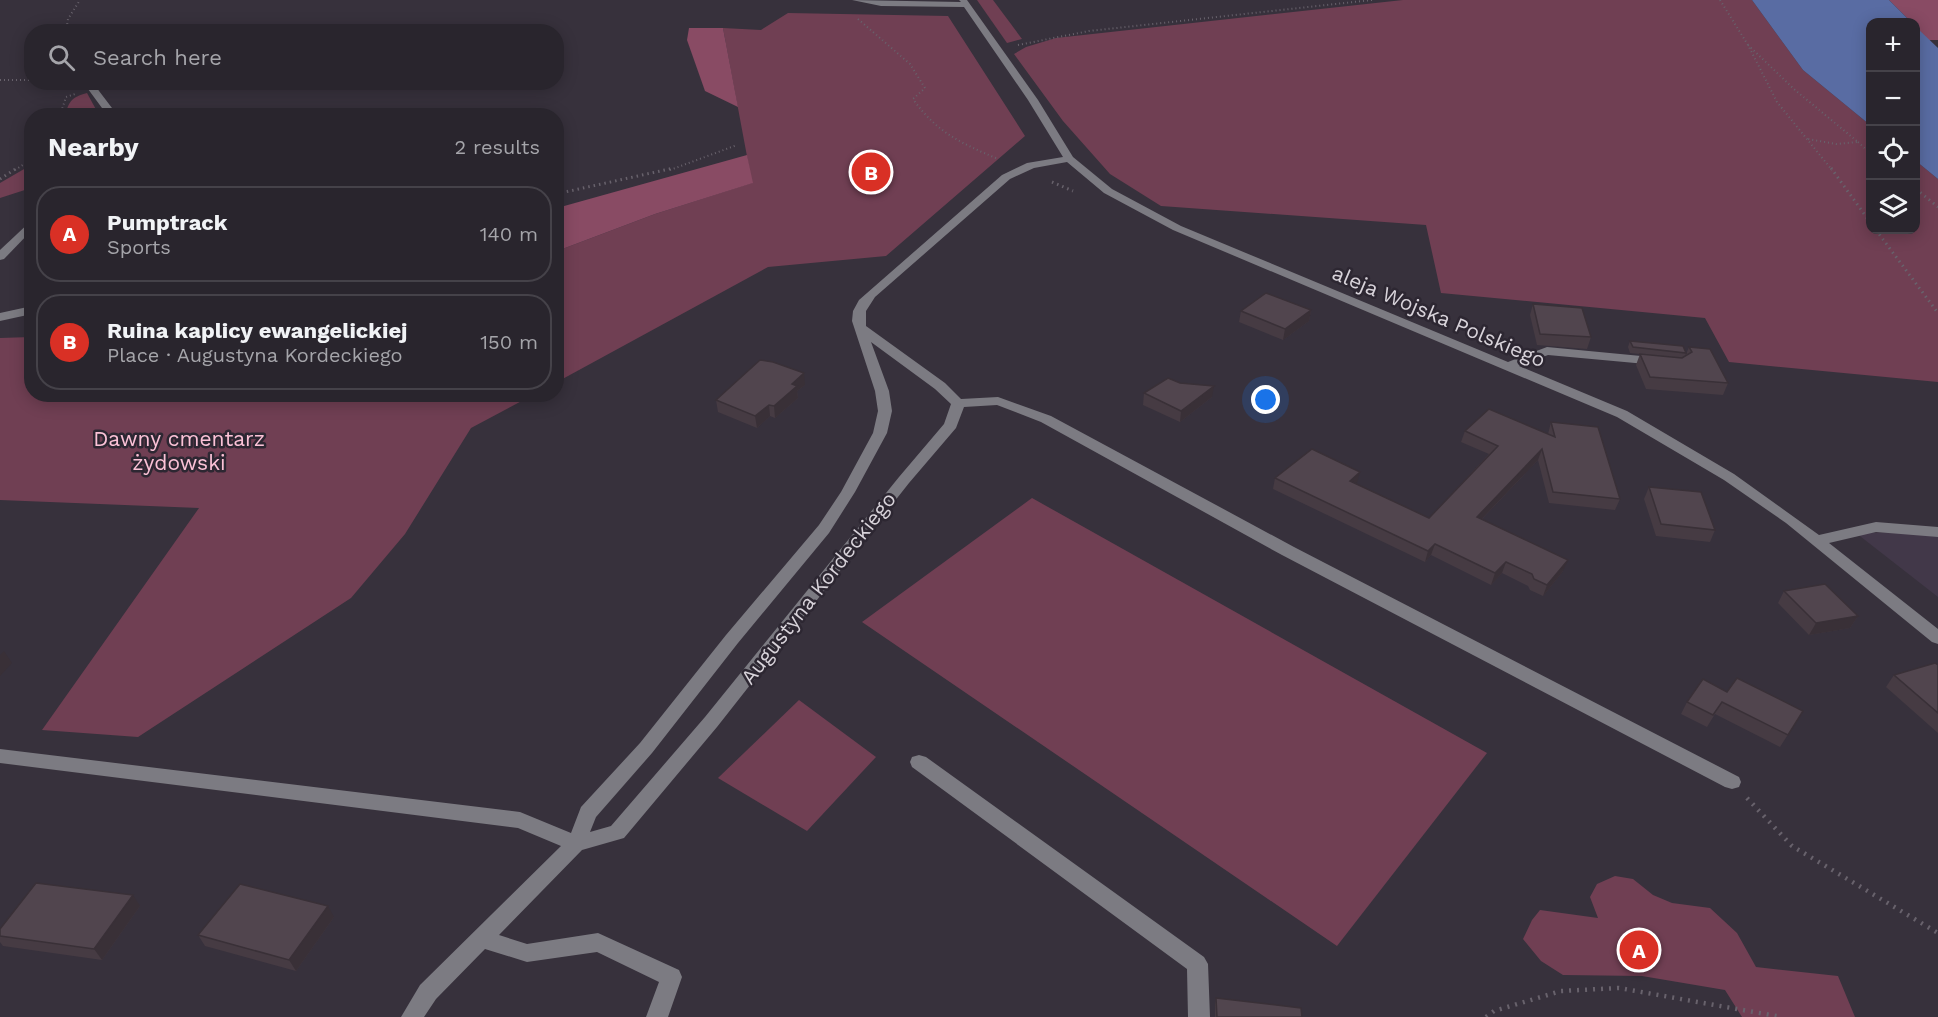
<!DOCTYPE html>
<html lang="en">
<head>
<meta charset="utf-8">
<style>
  body { margin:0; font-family:"Work Sans",sans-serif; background:#312d35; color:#f1f3f6 }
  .controls { position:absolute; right:18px; top:18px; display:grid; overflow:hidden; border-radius:12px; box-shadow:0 3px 15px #0003 }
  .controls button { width:54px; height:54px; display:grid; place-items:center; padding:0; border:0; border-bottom:2px solid #454249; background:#29252d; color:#f1f3f6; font:30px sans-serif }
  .you { position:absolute; left:1266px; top:400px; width:21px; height:21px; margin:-15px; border:4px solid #fff; border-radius:50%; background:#1a73e8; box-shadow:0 0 0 9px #1a73e833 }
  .badge { display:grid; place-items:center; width:39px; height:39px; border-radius:50%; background:#d93025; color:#fff; font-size:20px; font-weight:700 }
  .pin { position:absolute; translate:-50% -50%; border:3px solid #fff; box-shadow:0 2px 6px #0006 }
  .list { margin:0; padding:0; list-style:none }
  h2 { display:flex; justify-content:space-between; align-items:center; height:78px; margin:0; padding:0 24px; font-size:26px }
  h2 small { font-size:20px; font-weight:400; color:#a5a5aa }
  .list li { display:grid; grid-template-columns:39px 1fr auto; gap:18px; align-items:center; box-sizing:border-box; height:96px; margin:0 12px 12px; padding:0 12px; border:2px solid #454249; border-radius:24px }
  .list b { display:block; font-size:22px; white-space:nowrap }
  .list p { margin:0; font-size:20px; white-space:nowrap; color:#a5a5aa }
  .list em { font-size:20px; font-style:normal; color:#a5a5aa }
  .icon { flex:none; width:33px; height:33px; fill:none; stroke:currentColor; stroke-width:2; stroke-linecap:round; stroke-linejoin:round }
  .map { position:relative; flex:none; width:1938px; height:1017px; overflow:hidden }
  .search { position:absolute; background:#29252d; box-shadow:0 3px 15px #0003; left:24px; top:24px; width:540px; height:66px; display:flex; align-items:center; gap:15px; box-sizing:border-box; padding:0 21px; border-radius:24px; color:#a5a5aa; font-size:22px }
  .panel { position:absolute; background:#29252d; box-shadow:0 3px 15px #0003; left:24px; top:108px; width:540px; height:294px; border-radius:24px }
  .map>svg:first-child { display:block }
</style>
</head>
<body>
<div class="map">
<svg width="1938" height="1017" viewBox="0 0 1938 1017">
  <rect width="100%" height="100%" fill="#37313c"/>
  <path fill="#423849" d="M1898 532 1938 537V597L1856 533Z"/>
  <g fill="#703f53">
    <path d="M977 0H993L1022 39 1007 43Z"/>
    <path d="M1403 0H1752L1803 70 1870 125V230H1916V161L1938 179V382L1729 362 1705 318 1441 293 1426 225 1161 206 1110 174 1063 121 1014 54 1026 47 1056 38Z"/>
    <path d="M788 13 948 16 1025 136 886 256 768 267 557 382V251L655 214 752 183 723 28 761 30Z"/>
    <path d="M87 93 99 115H65C69 101 72 97 87 93Z"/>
    <path d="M31 165V188L0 198V183Z"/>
    <path d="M31 337 32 394 533 395 471 428 405 534 351 598 138 737 42 730 199 508 0 500V338Z"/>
    <path d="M1032 498 1487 753 1337 946 862 622Z"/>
    <path d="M799 700 876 757 807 831 718 778Z"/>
    <path d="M1615 876 1633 879 1653 895 1672 903 1710 908 1737 933 1756 967 1838 976 1855 1017H1742L1725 990 1642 976 1563 975 1541 961 1523 939 1532 920 1540 910 1598 918 1590 897 1597 884Z"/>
  </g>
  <g fill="#894b64">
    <path d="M1889 0H1938V40H1928L1916 27V22H1911Z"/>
    <path d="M689 28H723L738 107 705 91 687 40Z"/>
    <path d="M747 155 753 183 655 214 557 251V208Z"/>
  </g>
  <g fill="#596ca3">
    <path d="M1752 0H1889L1911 22H1870V125L1803 70Z"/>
    <path d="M1916 27 1938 48V179L1916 161Z"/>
  </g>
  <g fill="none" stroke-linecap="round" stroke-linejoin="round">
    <g stroke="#68626c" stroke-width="2" stroke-dasharray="1 3" stroke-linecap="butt">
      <path d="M1720 0 1748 45 1777 102 1832 170"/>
      <path d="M858 19 910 64 925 88 913 99C937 133 961 143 998 159"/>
      <path d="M66 32 68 19 80 0"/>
      <path d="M1018 45 1089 31 1372 0"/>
      <path d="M1748 45 1795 90 1858 142 1836 144 1808 139"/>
      <path d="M0 80H32"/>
      <path d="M60 116 66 97 75 94"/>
      <path d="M1858 142 1870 153"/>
      <path d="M15 170 32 159"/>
      <path d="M670 170 737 145"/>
    </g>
    <g stroke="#68626c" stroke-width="3" stroke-dasharray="1.5 4" stroke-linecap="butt">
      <path d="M1831 168 1870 222"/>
      <path d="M0 179 17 168"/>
      <path d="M1052 182 1073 191"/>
      <path d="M1916 189 1938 207"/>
      <path d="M556 194 674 168"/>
      <path d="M1876 230 1938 313"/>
    </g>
    <g stroke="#68626c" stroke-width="4.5" stroke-dasharray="2 6" stroke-linecap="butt">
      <path d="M1747 798 1792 846 1938 933"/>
      <path d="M1486 1017 1494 1011 1561 991 1619 988 1782 1017"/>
    </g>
    <g fill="#7c7b82" fill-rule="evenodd">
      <path d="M852 0 961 2 959 0H967L1038 100 1073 157 1112 189 1181 226 1508 362 1547 347 1662 358 1664 361 1662 364 1657 365 1548 355 1519 366 1627 411 1734 474 1819 535 1876 522 1938 527V537L1876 532 1829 543 1938 629V644L1932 642 1786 523 1724 480 1617 417 1173 230 1104 193 1067 162 1034 168 1010 179 875 297 866 311V326L945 383 961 399 998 397 1051 416 1294 547 1739 777 1741 782 1739 787 1732 789 1725 787 1282 555 1041 422 997 405 964 407 956 428 909 483 717 727 624 838 582 850 499 935 527 944 598 933 679 970 682 977 668 1017H646L659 982 597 952 527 962 485 949 436 999 424 1017H401L420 985 561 846 518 828 0 763V749L520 812 571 833 581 807 640 743 726 635 819 525 841 492 873 433 878 411 875 391 852 321 853 311 859 300 1002 175 1027 163 1063 157 1028 100 964 7 881 6ZM871 342 935 389 951 404 944 424 899 477 705 717 611 826 590 832 596 817 652 753 738 643 829 533 855 492 887 433 892 411 889 391Z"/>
      <path d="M90 87H96L112 108 113 116H103L102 108 88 89Z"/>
      <path d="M32 220V230L4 259 0 260V250Z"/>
      <path d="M32 306V314L0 321V313Z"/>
      <path d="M919 755 926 757 1204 957 1208 964 1210 1017H1188L1187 969 912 767 910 762 912 757Z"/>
    </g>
  </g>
  <g fill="#463b43">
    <path d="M1533 304 1591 337 1587 349 1537 345 1530 315Z"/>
    <path d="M1311 310 1309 321 1283 340 1239 322 1241 311Z"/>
    <path d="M1630 341 1686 353 1685 357 1689 347 1728 383 1723 395 1646 389 1636 365 1640 354 1669 357 1630 353 1628 347Z"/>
    <path d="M805 385 797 391 798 398 775 418 770 416 757 428 718 412 716 400Z"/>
    <path d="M1144 393 1212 397 1180 422 1143 405Z"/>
    <path d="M1551 422 1620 499 1615 510 1549 503 1538 460 1482 519 1563 571 1543 596 1530 590 1528 586 1502 573 1491 585 1431 555 1425 562 1273 489 1275 478 1429 518 1489 454 1461 442 1465 431 1548 434Z"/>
    <path d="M1649 487 1715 530 1710 542 1656 536 1644 499Z"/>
    <path d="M1784 591 1858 616 1850 628 1809 635 1778 603Z"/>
    <path d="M1938 665V733L1886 687 1894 675Z"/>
    <path d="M1727 692 1803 711 1780 747 1715 714 1707 727 1681 714 1687 702Z"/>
    <path d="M140 906 102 960 3 946 0 942V929Z"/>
    <path d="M334 917 296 971 205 946 198 935Z"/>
    <path d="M1216 998 1302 1017H1215V1004Z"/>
  </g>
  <g fill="#393037">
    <path d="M1311 310 1309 321 1283 340 1285 329Z"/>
    <path d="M804 373 805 385 797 391 798 398 775 418 774 406 792 384Z"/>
    <path d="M1214 386 1212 397 1180 422 1181 411Z"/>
    <path d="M769 405 770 416 757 428 755 416Z"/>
    <path d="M1542 449 1538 460 1473 528 1477 517Z"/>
    <path d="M1360 472 1357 483 1350 481Z"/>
    <path d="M1435 544 1431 555 1425 562 1428 551Z"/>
    <path d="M1568 560 1563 571 1543 596 1547 585Z"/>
    <path d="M1506 562 1502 573 1491 585 1495 573Z"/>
    <path d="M1858 616 1850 628 1809 635 1816 623Z"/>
    <path d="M4 651 12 663 0 676V655Z"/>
    <path d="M133 895 140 906 102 960 94 949Z"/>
    <path d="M328 906 334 917 296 971 289 960Z"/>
  </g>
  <g fill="#51454e" stroke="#393037" stroke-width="1.5">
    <path d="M1266 293 1311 310 1285 329 1241 311Z"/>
    <path d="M1533 304 1582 308 1591 337 1540 334Z"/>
    <path d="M1630 341 1683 346 1686 353 1633 347Z"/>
    <path d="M1689 347 1710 349 1728 383 1650 377 1640 354 1682 358 1692 352Z"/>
    <path d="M760 360 773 362 804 373 792 384 797 386 774 406 769 405 755 416 716 400Z"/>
    <path d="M1168 378 1180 383 1214 386 1181 411 1144 393Z"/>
    <path d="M1489 409 1555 437 1551 422 1598 427 1620 499 1553 492 1542 449 1477 517 1568 560 1547 585 1534 579 1532 574 1506 562 1495 573 1435 544 1428 551 1275 478 1312 449 1360 472 1350 481 1429 518 1498 446 1465 431Z"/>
    <path d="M1649 487 1701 492 1715 530 1661 524Z"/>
    <path d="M1825 584 1858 616 1816 623 1784 591Z"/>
    <path d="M1935 663 1938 665V713L1894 675Z"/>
    <path d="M1737 678 1803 711 1788 735 1722 702 1713 715 1687 702 1703 679 1727 692Z"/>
    <path d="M36 883 133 895 94 949 0 936V929Z"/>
    <path d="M240 884 328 906 289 960 198 935Z"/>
    <path d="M1216 998 1301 1008 1302 1017H1217Z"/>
  </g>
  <g text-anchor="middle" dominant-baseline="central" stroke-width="5" stroke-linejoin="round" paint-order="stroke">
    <g font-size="21" fill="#d8d3da" stroke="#2d2732">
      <text transform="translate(1439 316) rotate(23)">aleja Wojska Polskiego</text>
      <text transform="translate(818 588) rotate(-52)">Augustyna Kordeckiego</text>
    </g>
    <g font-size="21" fill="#fcc2d7" stroke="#2d2732">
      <text x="179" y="438">Dawny cmentarz<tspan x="179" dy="24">żydowski</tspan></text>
    </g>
  </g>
</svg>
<div class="controls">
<button>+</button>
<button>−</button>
<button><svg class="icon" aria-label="locate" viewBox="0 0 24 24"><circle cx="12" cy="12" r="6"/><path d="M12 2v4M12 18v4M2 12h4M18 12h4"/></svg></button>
<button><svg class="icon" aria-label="layers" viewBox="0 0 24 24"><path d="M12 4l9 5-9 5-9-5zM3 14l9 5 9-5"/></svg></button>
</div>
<div class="you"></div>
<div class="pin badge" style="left:1639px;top:950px">A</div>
<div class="pin badge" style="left:871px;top:172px">B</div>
<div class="search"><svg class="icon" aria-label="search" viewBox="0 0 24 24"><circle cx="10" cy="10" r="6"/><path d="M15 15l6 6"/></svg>Search here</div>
<section class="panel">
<h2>Nearby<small>2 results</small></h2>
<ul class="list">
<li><span class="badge">A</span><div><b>Pumptrack</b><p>Sports</p></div><em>140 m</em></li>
<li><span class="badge">B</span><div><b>Ruina kaplicy ewangelickiej</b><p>Place · Augustyna Kordeckiego</p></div><em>150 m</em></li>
</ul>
</section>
</div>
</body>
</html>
